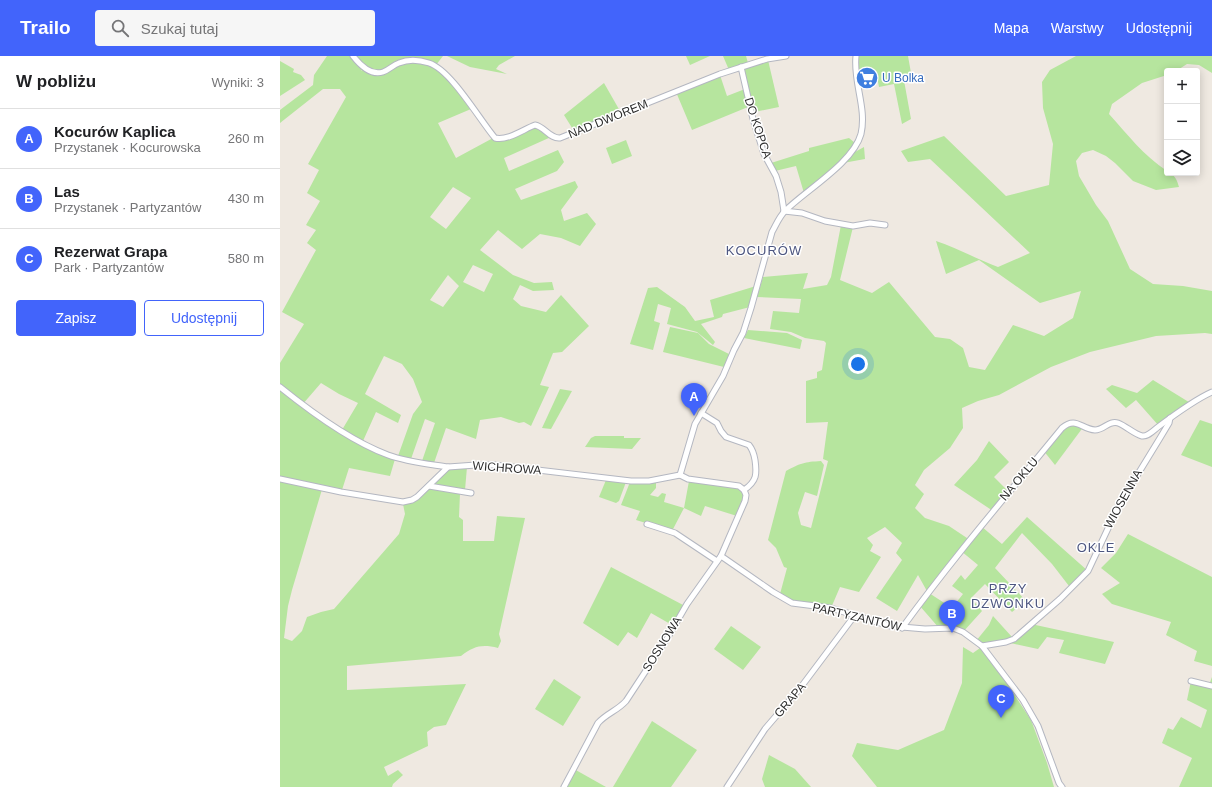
<!DOCTYPE html>
<html lang="pl">
<head>
<meta charset="utf-8">
<style>
  body { margin:0; font-family:Arial,sans-serif; background:#f6f6f6; color:#202124 }
  .controls { position:absolute; right:12px; top:12px; display:grid; overflow:hidden; border-radius:4px; box-shadow:0 2px 10px #0003 }
  .controls button { width:36px; height:36px; display:grid; place-items:center; padding:0; border:0; border-bottom:1px solid #e0e0e0; background:#fff; color:#202124; font:20px sans-serif }
  .you { position:absolute; left:578px; top:308px; width:14px; height:14px; margin:-10px; border:3px solid #fff; border-radius:50%; background:#1a73e8; box-shadow:0 0 0 6px #1a73e833 }
  .badge { display:grid; place-items:center; width:26px; height:26px; border-radius:50%; background:#4264fb; color:#fff; font-size:13px; font-weight:700 }
  .pin { position:absolute; translate:-50% -33px; filter:drop-shadow(0 1px 2px #0008) }
  .pin::after { content:''; position:absolute; top:21px; width:14px; height:12px; background:inherit; clip-path:polygon(0 0,100% 0,50% 100%) }
  .list { margin:0; padding:0; list-style:none }
  h2 { display:flex; justify-content:space-between; align-items:center; height:52px; margin:0; padding:0 16px; font-size:17px }
  h2 small { font-size:13px; font-weight:400; color:#757577 }
  .list li { display:grid; grid-template-columns:26px 1fr auto; gap:12px; align-items:center; box-sizing:border-box; height:60px; padding:0 16px; border-top:1px solid #e0e0e0 }
  .list b { display:block; font-size:15px; white-space:nowrap }
  .list p { margin:0; font-size:13px; white-space:nowrap; color:#757577 }
  .list em { font-size:13px; font-style:normal; color:#757577 }
  .actions { display:flex; gap:8px; padding:12px 16px }
  .actions a { flex:1; padding:9px 0; border:1px solid #4264fb; border-radius:4px; text-align:center; font-size:14px; color:#4264fb }
  .actions .main { background:#4264fb; color:#fff }
  .icon { flex:none; width:22px; height:22px; fill:none; stroke:currentColor; stroke-width:2; stroke-linecap:round; stroke-linejoin:round }
  .map { position:relative; flex:none; width:932px; height:731px; overflow:hidden }
  header { display:flex; align-items:center; gap:24px; box-sizing:border-box; height:56px; padding:0 20px; background:#4264fb; color:#fff }
  header strong { font-size:19px }
  nav { display:flex; gap:22px; margin-inline-start:auto; font-size:14px }
  .search { width:280px; height:36px; background:#f6f6f6; display:flex; align-items:center; gap:10px; box-sizing:border-box; padding:0 14px; border-radius:4px; color:#757577; font-size:15px }
  main { display:flex }
  aside { flex:1; background:#fff }
  .map>svg:first-child { display:block }
</style>
</head>
<body>
<header>
<strong>Trailo</strong>
<div class="search"><svg class="icon" aria-label="search" viewBox="0 0 24 24"><circle cx="10" cy="10" r="6"/><path d="M15 15l6 6"/></svg>Szukaj tutaj</div>
<nav><a>Mapa</a><a>Warstwy</a><a>Udostępnij</a></nav>
</header>
<main>
<aside>
<h2>W pobliżu<small>Wyniki: 3</small></h2>
<ul class="list">
<li><span class="badge">A</span><div><b>Kocurów Kaplica</b><p>Przystanek · Kocurowska</p></div><em>260 m</em></li>
<li><span class="badge">B</span><div><b>Las</b><p>Przystanek · Partyzantów</p></div><em>430 m</em></li>
<li><span class="badge">C</span><div><b>Rezerwat Grapa</b><p>Park · Partyzantów</p></div><em>580 m</em></li>
</ul>
<div class="actions"><a class="main">Zapisz</a><a>Udostępnij</a></div>
</aside>
<div class="map">
<svg width="932" height="731" viewBox="0 0 932 731">
  <rect width="100%" height="100%" fill="#efe9e1"/>
  <g fill="#b6e59e" fill-rule="evenodd">
    <path d="M47 0H72L83 12 81 15 84 13 96 18 124 6 148 7 166 21 184 42 186 47 191 53 158 67 176 102 213 82 215 83 255 70 271 81 224 102 229 115 278 94 284 106 277 115 235 133 241 144 295 125 298 131 281 154 284 165 307 157 316 168 300 190 281 182 260 178 242 193 218 174 200 194 233 219 254 227 272 226 274 234 253 235 240 229 233 243 241 250 266 256 281 239 309 270 282 296 273 297 260 329 269 331 251 370 244 366 239 367 221 361 200 364 196 383 166 372 154 407 142 405 155 367 145 363 131 403 118 400 133 358 142 346 133 323 122 308 104 300 85 338 121 359 118 367 96 356 83 385 62 374 78 347 59 338 41 327 22 349 43 364 115 403 110 420 69 412 62 434 43 430 12 534 8 550 4 582 12 585 22 575 27 561 41 556 54 553 119 478 125 458 123 448 149 430 178 436 180 438 179 461 183 464V485H214L217 460 245 462 219 578 221 585 218 592C202 588 194 590 181 600L67 610V634L186 628 166 669 154 671 147 676 148 690 104 711 108 720 118 714 123 719 113 728 112 731H0V307L24 268 2 256 36 194 27 187 36 174 26 169 40 145 27 137 39 114 28 108 66 41 60 33H43L0 67V54L33 29 34 19ZM173 131 191 142 166 173 150 161ZM193 209 213 218 204 236 183 226ZM168 219 179 230 163 251 150 244Z"/>
    <path d="M75 0H163L156 9 132 3 103 15H95L89 13 81 7Z"/>
    <path d="M167 0H235L219 9 216 13 227 18 190 11Z"/>
    <path d="M406 0H430L410 9Z"/>
    <path d="M443 0H466L468 7 449 14Z"/>
    <path d="M579 0H628L631 17 623 19 631 63 622 68 614 28 599 31 596 16 580 19 579 12Z"/>
    <path d="M796 0H932V17L919 9 907 8 896 15H887V19L862 27 832 48 829 58C847 78 864 100 887 115V117C895 118 897 124 899 131L876 134 853 125 835 107 826 100 813 94 802 97 796 105 799 120 816 149 828 165 850 213 873 228 903 230 932 235V278L925 277 876 280 810 296 771 311 719 339 698 345 682 352 683 372 670 392 644 414 635 429 644 438 635 452 645 462 669 470 690 484 701 470 722 488 747 461 808 515 799 525 789 530 772 508 742 477 715 512 746 545 732 556 705 528 691 542 702 555 683 576 659 572 639 549 648 537 638 519 617 555 596 542 622 504 616 497 622 487 605 471 587 482 593 489 590 495 601 501 579 536 560 531 551 552 516 546 500 538 507 512 504 511 496 492 488 484 506 415C521 407 524 406 541 405L544 409 537 440 525 436 518 457 521 469 531 472 548 405 543 403 548 366 526 367V325L537 322V316L542 314 546 287 544 285 525 282 511 276 490 273 493 255 519 257 521 243 477 241 483 221 528 217 523 233 547 229 551 221 561 169 573 171 560 224 592 237 609 226 655 281 670 283 683 292 689 311 705 314 733 269 764 280 793 262 801 235 760 247 699 204 666 218 656 185C677 192 697 203 718 211L750 197 650 103 628 106 621 95 664 80 726 140 769 129 773 88 763 52 762 26 770 14ZM681 495 698 509 685 524 681 519 672 530 683 538 672 552 649 537Z"/>
    <path d="M488 4 499 51 474 56 463 13Z"/>
    <path d="M0 5 14 13 13 16 21 19 25 24 0 40Z"/>
    <path d="M440 19 447 40 465 33 468 51 412 74 396 36Z"/>
    <path d="M324 27 340 55 294 75 284 59Z"/>
    <path d="M569 82 575 87C561 107 542 120 524 137L516 110 495 115 491 107 529 95V92Z"/>
    <path d="M346 84 352 100 332 108 326 92Z"/>
    <path d="M584 91 585 103 563 107 575 96Z"/>
    <path d="M476 230 470 251 443 258 442 261 421 268 435 286 433 289 417 276 387 268 391 252 378 248 374 265 380 267 373 294 350 288 368 232 377 231 405 251 415 265 434 261 430 244Z"/>
    <path d="M390 271 418 277 429 288 449 298 444 311 383 296Z"/>
    <path d="M468 274 507 277 522 284 520 293 464 282Z"/>
    <path d="M873 324 912 348 879 370 856 344 846 352 826 333 832 329 857 337Z"/>
    <path d="M280 333 292 335 271 373 262 372Z"/>
    <path d="M920 364 932 368V411L901 399Z"/>
    <path d="M786 369 804 370 775 409 763 394Z"/>
    <path d="M315 380H344V382H361L352 393 305 391 311 382Z"/>
    <path d="M709 385 729 406 714 421 729 436 713 455 674 429 697 404Z"/>
    <path d="M187 411 185 434 155 428 154 427 170 413Z"/>
    <path d="M326 424 346 426 339 445 336 447 319 441Z"/>
    <path d="M409 425 457 431 464 438 463 443 457 460 425 450 421 460 404 452 392 475 356 464 360 455 341 449 350 426H376V432L370 439 378 441 382 437 386 438 384 446 404 452Z"/>
    <path d="M848 478 932 521V610L914 605 917 595 886 579 891 566 832 548 822 538 840 527 821 512 836 497Z"/>
    <path d="M331 511 405 550 392 569 371 557 357 582 348 576 338 590 303 567Z"/>
    <path d="M713 560 732 581 751 568 834 586 825 608 779 597 784 584 767 581 758 593 726 586 702 590 696 585 709 569Z"/>
    <path d="M451 570 481 591 463 614 434 593Z"/>
    <path d="M683 591 693 597 700 592 710 602 751 664 767 707 774 731H597L572 700 577 687 618 694 664 674 682 627Z"/>
    <path d="M932 621V731H899L912 702 882 687 888 672 893 674 901 661 921 672 927 654 907 644 911 625 929 629Z"/>
    <path d="M274 623 301 641 283 670 255 653Z"/>
    <path d="M372 665 417 694 391 731H333Z"/>
    <path d="M489 699 515 713 531 731H485L482 723Z"/>
    <path d="M294 713 326 731H284Z"/>
  </g>
  <g fill="none" stroke-linecap="round" stroke-linejoin="round">
    <g stroke="#b4b7c1" stroke-width="7">
      <g id="minor">
        <path d="M73 0C80 9 91 20 103 16 109 14 113 9 119 7 128 3 140 4 149 7 171 14 199 63 215 82 228 85 244 73 255 69 265 71 270 83 280 82L440 18 487 3 506 0"/>
        <path d="M461 11 473 63 484 98 496 120 501 136 504 155"/>
        <path d="M504 155 522 157 545 165 573 170 590 167 605 169"/>
        <path d="M0 331C31 356 70 385 108 399 127 406 149 408 168 411"/>
        <path d="M421 357 437 367 441 375 446 381 469 389C473 394 474 398 475 404 477 418 477 425 464 434"/>
        <path d="M400 419 415 368 443 320 454 294 463 277 471 252 492 176C496 169 499 161 505 155 526 134 573 107 581 78 587 52 573 26 576 0"/>
        <path d="M0 423 61 436 123 446 132 444 137 441 168 411 196 409H215L351 425H369L400 419 408 423 459 430 464 434"/>
        <path d="M149 430 191 437"/>
        <path d="M367 468 395 477 437 505"/>
        <path d="M441 500 493 536 512 547 551 552 610 570 645 573 673 572 683 576 702 590 743 644 758 670 779 727 782 731"/>
        <path d="M622 572C672 503 728 438 782 372 796 360 801 373 815 374 824 374 829 364 838 367 846 370 854 378 862 380 868 381 874 374 878 371 894 359 914 344 932 336"/>
        <path d="M702 590 726 586 734 583 780 543 808 515 839 449 880 382 889 367 890 362"/>
        <path d="M911 625 932 630"/>
        <path d="M284 731 318 667C327 657 337 655 346 645L388 581 407 548 441 500 465 445 466 439 464 434"/>
        <path d="M447 731 485 673 521 631 575 559"/>
      </g>
    </g>
    <use href="#minor" stroke="#fff" stroke-width="5"/>
  </g>
  <defs>
    <g id="supermarket-disc" transform="scale(1.15)"><circle r="9.5" fill="#3f7fe0" stroke="#fff"/><path d="M-6-5.5h2.5l.6 2H6L4.5 2H-2.5L-4.4-4H-6ZM-1.5 3.2a1.3 1.3 0 1 0 .1 0ZM3 3.2a1.3 1.3 0 1 0 .1 0Z" fill="#fff"/></g>
  </defs>
  <g fill-rule="evenodd">
    <use href="#supermarket-disc" x="587" y="22"/>
  </g>
  <g text-anchor="middle" dominant-baseline="central" stroke-width="3" stroke-linejoin="round" paint-order="stroke">
    <g font-size="12" fill="#366cbe" stroke="#fff" text-anchor="start">
      <text x="602" y="22">U Bolka</text>
    </g>
    <g font-size="12" fill="#2e2e2e" stroke="#fff">
      <text transform="translate(328 63) rotate(-22)">NAD DWOREM</text>
      <text transform="translate(478 72) rotate(72)">DO KOPCA</text>
      <text transform="translate(227 412) rotate(4)">WICHROWA</text>
      <text transform="translate(739 423) rotate(-50)">NA OKLU</text>
      <text transform="translate(843 443) rotate(-61)">WIOSENNA</text>
      <text transform="translate(577 561) rotate(13)">PARTYZANTÓW</text>
      <text transform="translate(382 588) rotate(-58)">SOSNOWA</text>
      <text transform="translate(510 644) rotate(-50)">GRAPA</text>
    </g>
    <g font-size="13" letter-spacing="1" fill="#4d5680" stroke="#fff">
      <text x="484" y="194">KOCURÓW</text>
      <text x="816" y="491">OKLE</text>
      <text x="728" y="532">PRZY<tspan x="728" dy="15">DZWONKU</tspan></text>
    </g>
  </g>
</svg>
<div class="controls">
<button>+</button>
<button>−</button>
<button><svg class="icon" aria-label="layers" viewBox="0 0 24 24"><path d="M12 4l9 5-9 5-9-5zM3 14l9 5 9-5"/></svg></button>
</div>
<div class="you"></div>
<div class="pin badge" style="left:414px;top:360px">A</div>
<div class="pin badge" style="left:672px;top:577px">B</div>
<div class="pin badge" style="left:721px;top:662px">C</div>
</div>
</main>
</body>
</html>
